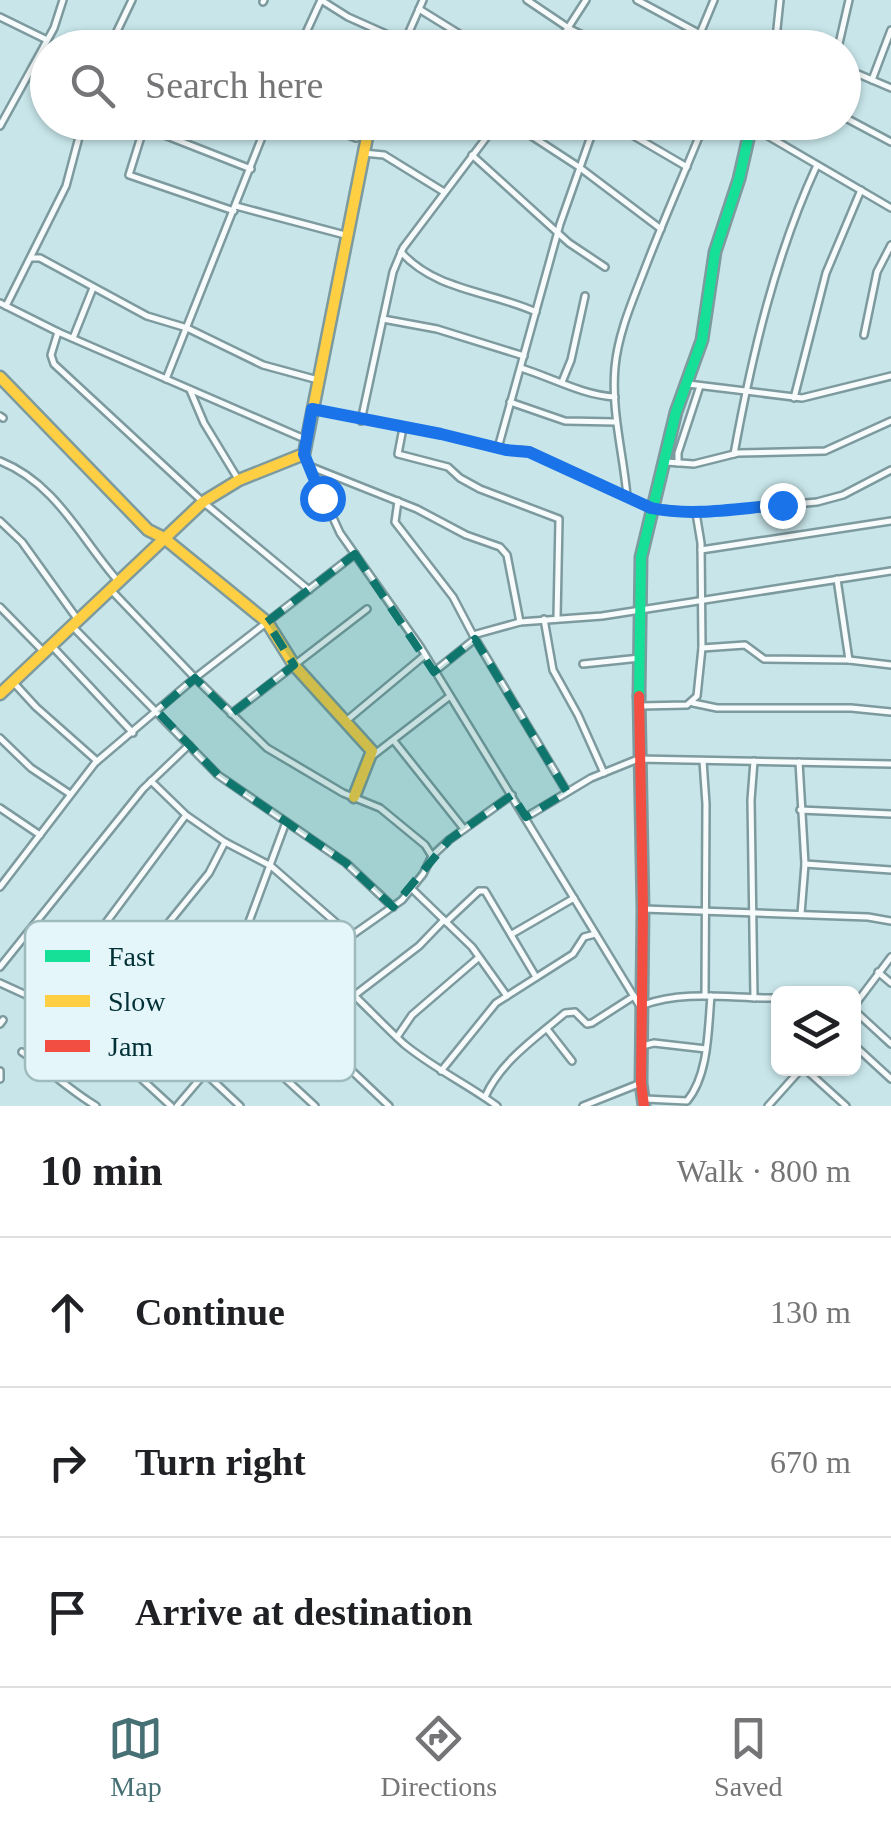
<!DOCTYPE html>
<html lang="en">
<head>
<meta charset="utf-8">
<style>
  body { margin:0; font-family:"Times New Roman",serif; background:#f6f6f6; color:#202124 }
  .controls { position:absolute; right:30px; bottom:30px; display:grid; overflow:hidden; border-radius:15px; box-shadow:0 2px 8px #0004 }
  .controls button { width:90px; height:90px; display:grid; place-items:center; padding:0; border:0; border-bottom:2px solid #e0e0e0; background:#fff; color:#202124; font:50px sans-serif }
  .stop { position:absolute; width:30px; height:30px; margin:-22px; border:8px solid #1a73e8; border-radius:50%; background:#fff }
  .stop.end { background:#1a73e8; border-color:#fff; box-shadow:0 2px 10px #0008 }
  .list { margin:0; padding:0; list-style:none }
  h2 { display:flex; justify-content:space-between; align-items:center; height:130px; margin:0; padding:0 40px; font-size:42px }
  h2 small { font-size:32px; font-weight:400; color:#757577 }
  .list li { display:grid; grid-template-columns:65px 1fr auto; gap:30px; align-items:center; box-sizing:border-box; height:150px; padding:0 40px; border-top:2px solid #e0e0e0 }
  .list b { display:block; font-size:38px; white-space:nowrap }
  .list em { font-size:32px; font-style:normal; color:#757577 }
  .icon { flex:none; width:55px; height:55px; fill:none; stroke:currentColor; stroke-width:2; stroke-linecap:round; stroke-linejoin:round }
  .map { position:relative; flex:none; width:891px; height:1106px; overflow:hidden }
  .search { position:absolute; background:#fff; box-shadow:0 2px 8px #0004; left:30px; right:30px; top:30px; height:110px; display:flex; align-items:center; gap:25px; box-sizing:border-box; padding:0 35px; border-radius:55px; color:#757577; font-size:38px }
  .sheet { height:580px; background:#fff }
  nav { display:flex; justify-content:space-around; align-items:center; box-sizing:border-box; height:140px; border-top:2px solid #e0e0e0; background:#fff; font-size:28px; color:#757577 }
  nav a { display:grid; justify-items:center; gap:5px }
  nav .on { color:#477075 }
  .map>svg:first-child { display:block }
</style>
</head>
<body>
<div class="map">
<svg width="891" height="1106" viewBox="0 0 891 1106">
  <rect width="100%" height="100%" fill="#c8e6ea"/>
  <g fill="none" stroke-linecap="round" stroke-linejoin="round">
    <g stroke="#7d9a9e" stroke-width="10">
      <g id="street">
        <path d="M321 0 348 17 404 42"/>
        <path d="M527 0 570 29 610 48"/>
        <path d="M637 0 700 34"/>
        <path d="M263 2 264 0"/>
        <path d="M419 9 482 48"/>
        <path d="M0 17 47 40"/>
        <path d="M699 38 724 48"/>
        <path d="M776 43 801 48"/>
        <path d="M109 48 132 0"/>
        <path d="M299 48 321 0"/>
        <path d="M402 48 423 0"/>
        <path d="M555 48 586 0"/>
        <path d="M694 48 714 0"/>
        <path d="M775 48 780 0"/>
        <path d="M838 48 849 0"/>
        <path d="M844 68 891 88"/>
        <path d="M872 80 891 30"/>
        <path d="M844 117 891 142"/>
        <path d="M144 122V127L251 169"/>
        <path d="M314 122 356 138 367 135"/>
        <path d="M510 122 579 167 661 229"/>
        <path d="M610 122 687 167"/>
        <path d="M744 122 891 208"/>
        <path d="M0 126 54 28 63 0"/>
        <path d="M144 127 129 175 234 211"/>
        <path d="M363 153 384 155 444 192"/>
        <path d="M472 155 569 243 605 267"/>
        <path d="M236 206 345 235"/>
        <path d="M401 252C436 291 490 291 536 312"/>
        <path d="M32 258H40L147 316 187 328 263 365 318 380"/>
        <path d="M0 303 58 332 307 440"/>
        <path d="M6 306 66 186 83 122"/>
        <path d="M383 319 437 329 524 356"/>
        <path d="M58 332 51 355 54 364 203 502 309 590"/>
        <path d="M864 335 877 272 891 245"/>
        <path d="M73 338 93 288"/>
        <path d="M521 368C553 378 582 395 615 397"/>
        <path d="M166 379 268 122"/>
        <path d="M562 382 571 360 585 296"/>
        <path d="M688 384 802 398 891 376"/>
        <path d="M190 390 204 423 238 479"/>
        <path d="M794 398 826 273 861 190"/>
        <path d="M510 402 565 421 616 422"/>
        <path d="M312 409 441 434 505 450 529 451 651 508 696 513 817 502 843 495 891 470"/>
        <path d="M0 416 3 418"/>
        <path d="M361 421 393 272 403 248 498 122"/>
        <path d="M403 428 398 454 448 467 460 478 480 489 559 519 557 618"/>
        <path d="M498 448 560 224 596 122"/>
        <path d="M304 454 340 533 421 648 641 1008"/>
        <path d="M734 454C752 355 775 256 817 165"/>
        <path d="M0 461C57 484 80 538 118 581"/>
        <path d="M666 462 694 464 738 453 825 451 891 421"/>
        <path d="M678 463V453L700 386"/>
        <path d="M309 466 417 509 466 535 500 547 507 555 520 622 602 616 891 571"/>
        <path d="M627 496C623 452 611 411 615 367 618 334 632 302 644 271 663 221 685 172 705 122"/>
        <path d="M398 501 395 522 453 597 473 635"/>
        <path d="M0 521 22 542 78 620"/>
        <path d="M701 550 891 521"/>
        <path d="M837 579 849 660"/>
        <path d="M110 589 195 678 267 748 343 793 380 808 425 845 432 856"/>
        <path d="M0 607 43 651"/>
        <path d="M544 619 553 670 578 715 604 773"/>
        <path d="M520 622 473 635 567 792"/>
        <path d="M72 626 218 775 346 863 393 907"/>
        <path d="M51 645 133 733"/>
        <path d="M702 648 745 645 764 659 849 660 891 665"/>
        <path d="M583 664 640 658"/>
        <path d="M435 671 475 639"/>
        <path d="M14 683 36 707 97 761"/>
        <path d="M693 703 717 708H851L891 712"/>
        <path d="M640 706 687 705 697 696 702 648 701 543 696 513"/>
        <path d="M231 714 367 609"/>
        <path d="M346 721 425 655"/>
        <path d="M0 738 31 768 70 794"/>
        <path d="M394 741 464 829"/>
        <path d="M371 757 450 696"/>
        <path d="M703 761 706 804 705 995"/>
        <path d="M799 762 805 864 801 914"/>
        <path d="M151 781 185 814"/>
        <path d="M0 808 40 835"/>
        <path d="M800 810 891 814"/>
        <path d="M526 817 591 778 638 759 891 764"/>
        <path d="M805 864 891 870"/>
        <path d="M0 887 95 763 195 678 355 554"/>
        <path d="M411 888 472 947 507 996"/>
        <path d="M643 909 868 917 891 921"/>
        <path d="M446 922 479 891H485L536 977"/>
        <path d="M512 934 574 898"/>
        <path d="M72 958 81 972 138 1008 167 1035 196 1005 227 981 286 822"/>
        <path d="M315 963C349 986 374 1017 404 1044 433 1068 467 1084 497 1106"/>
        <path d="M0 967 143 789 189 745"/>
        <path d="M878 972 891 983"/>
        <path d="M0 983 46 1004 90 1041 134 1072 171 1106"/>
        <path d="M215 990 252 1018"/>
        <path d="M355 995 419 946 444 920"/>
        <path d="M275 998 389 1106"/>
        <path d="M754 998 751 800 754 761"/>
        <path d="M125 1001 145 952 209 873 225 842"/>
        <path d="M41 1002 57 976 105 924 186 815 225 842 271 866 350 935"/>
        <path d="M643 1005C686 989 734 999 778 998"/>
        <path d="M854 1006 891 957"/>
        <path d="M854 1010 891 1044"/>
        <path d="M0 1024 3 1020"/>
        <path d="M547 1029 572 1061"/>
        <path d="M238 1035 315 1106"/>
        <path d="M397 1037 412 1015 477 959"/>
        <path d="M854 1045 891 1079"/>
        <path d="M642 1046 654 1043 706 1049"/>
        <path d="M22 1052C48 1069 69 1090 96 1106"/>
        <path d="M804 1068 846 1106"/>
        <path d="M0 1071V1079"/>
        <path d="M441 1071 496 1003 573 954 584 937 595 934"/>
        <path d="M134 1072 167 1035"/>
        <path d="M206 1074 240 1106"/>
        <path d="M485 1097C501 1061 536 1038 565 1013L575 1012 587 1024 592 1023 634 996"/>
        <path d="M645 1099 687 1101C709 1075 708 1028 711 996"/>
        <path d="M177 1106 260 1008 331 950 402 900 423 874 432 856 449 840 512 795"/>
        <path d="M583 1106 641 1083"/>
        <path d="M768 1106 802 1068"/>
      </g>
    </g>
    <g stroke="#7d9a9e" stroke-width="15">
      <path id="fast" d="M639 696 641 557 676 412 702 340 715 252 739 179 752 122"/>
    </g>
    <g stroke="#7d9a9e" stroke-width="15">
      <g id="slow">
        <path d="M0 377 148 530 164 538 267 622 294 665 372 751 354 797"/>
        <path d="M0 694 203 502 239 480 304 454 370 122"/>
      </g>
    </g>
    <g stroke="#7d9a9e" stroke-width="15">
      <path id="jam" d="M639 696 643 909 641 1083 644 1106"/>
    </g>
    <use href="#street" stroke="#f7fbfc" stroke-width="5"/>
    <use href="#fast" stroke="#16e098" stroke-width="10"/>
    <use href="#slow" stroke="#ffcf43" stroke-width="10"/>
    <use href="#jam" stroke="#f24e42" stroke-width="10"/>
  </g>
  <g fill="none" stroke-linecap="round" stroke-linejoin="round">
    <path stroke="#1a73e8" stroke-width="12" d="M322 498 304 454 312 409 441 434 506 450 529 452 651 508C694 517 739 508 782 505"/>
  </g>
  <path fill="#0f766e" fill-opacity="0.2" stroke="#0f766e" stroke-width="8" stroke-dasharray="20 12" stroke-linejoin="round" d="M355 554 434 672 475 639 567 792 526 817 512 795 449 840 393 907 346 863 218 775 157 711 195 678 231 714 294 665 267 622Z"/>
  <rect x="25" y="921" width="330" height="160" rx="15" fill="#e4f6f9" stroke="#a0bbbe" stroke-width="2.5"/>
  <rect x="45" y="950" width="45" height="12" fill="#16e098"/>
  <rect x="45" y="995" width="45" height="12" fill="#ffcf43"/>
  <rect x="45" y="1040" width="45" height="12" fill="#f24e42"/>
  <g font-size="28" fill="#013036">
    <text x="108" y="966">Fast</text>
    <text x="108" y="1011">Slow</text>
    <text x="108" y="1056">Jam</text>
  </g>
</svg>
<div class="controls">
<button><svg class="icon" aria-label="layers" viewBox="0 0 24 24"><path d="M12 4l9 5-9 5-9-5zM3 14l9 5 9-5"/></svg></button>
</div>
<div class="stop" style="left:322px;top:498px"></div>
<div class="stop end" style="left:782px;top:505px"></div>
<div class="search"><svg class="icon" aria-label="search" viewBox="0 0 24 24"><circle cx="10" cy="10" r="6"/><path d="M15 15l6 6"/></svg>Search here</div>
</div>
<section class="sheet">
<h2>10 min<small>Walk · 800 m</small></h2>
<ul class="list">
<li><svg class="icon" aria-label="ahead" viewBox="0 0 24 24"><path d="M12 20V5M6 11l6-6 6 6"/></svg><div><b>Continue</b></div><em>130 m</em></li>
<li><svg class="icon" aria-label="right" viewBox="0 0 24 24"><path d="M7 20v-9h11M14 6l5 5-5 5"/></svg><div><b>Turn right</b></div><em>670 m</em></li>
<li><svg class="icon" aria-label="arrive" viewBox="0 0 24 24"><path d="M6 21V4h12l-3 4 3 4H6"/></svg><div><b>Arrive at destination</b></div></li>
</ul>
</section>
<nav>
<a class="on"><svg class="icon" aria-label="map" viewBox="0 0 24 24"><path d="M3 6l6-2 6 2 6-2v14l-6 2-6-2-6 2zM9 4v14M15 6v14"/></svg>Map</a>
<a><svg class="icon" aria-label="directions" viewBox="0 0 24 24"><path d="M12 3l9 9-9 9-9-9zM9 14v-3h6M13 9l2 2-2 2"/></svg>Directions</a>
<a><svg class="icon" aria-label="saved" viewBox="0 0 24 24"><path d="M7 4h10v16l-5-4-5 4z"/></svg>Saved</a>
</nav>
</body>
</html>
